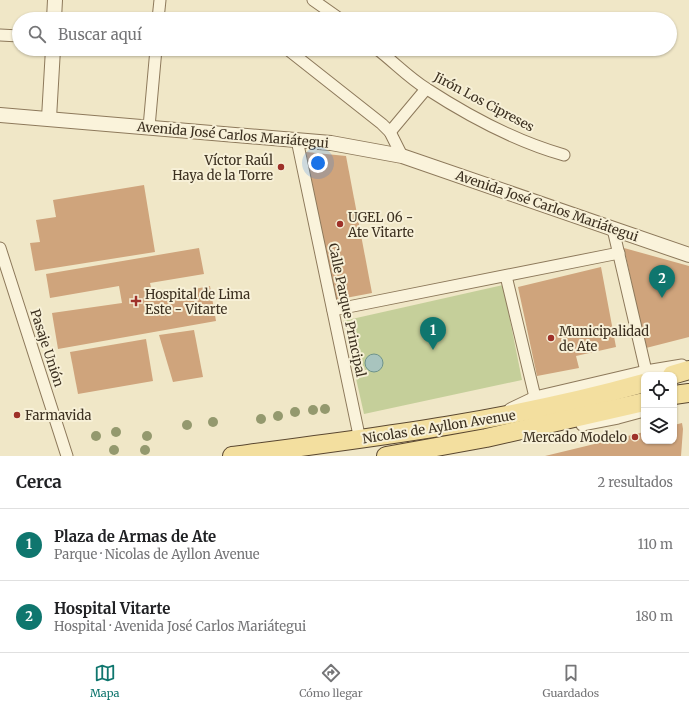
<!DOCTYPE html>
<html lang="es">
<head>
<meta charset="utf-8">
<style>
  body { margin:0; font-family:Merriweather,serif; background:#f2f2f2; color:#202124 }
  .controls { position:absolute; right:12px; bottom:12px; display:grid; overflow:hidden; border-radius:8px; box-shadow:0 1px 3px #0004 }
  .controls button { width:36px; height:36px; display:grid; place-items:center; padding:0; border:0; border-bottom:1px solid #e0e0e0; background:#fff; color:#202124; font:20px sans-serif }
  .you { position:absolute; left:318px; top:163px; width:14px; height:14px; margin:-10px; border:3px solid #fff; border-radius:50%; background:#1a73e8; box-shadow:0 0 0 6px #1a73e833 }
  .badge { display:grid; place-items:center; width:26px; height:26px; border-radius:50%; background:#0f766e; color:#fff; font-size:13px; font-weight:700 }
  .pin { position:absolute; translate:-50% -33px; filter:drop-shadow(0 1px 2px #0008) }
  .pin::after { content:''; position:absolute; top:21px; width:14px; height:12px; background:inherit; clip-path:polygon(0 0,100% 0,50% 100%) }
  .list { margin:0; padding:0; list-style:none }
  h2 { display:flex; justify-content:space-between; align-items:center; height:52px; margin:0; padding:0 16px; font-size:17px }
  h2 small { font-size:13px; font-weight:400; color:#757577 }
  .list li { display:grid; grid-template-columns:26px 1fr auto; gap:12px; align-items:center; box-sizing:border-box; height:72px; padding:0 16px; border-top:1px solid #e0e0e0 }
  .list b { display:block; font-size:15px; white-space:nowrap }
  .list p { margin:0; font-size:13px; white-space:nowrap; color:#757577 }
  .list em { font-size:13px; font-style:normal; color:#757577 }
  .icon { flex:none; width:22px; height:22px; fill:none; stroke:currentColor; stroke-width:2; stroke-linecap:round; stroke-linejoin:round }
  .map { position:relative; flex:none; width:689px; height:456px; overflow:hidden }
  .search { position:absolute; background:#fff; box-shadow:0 1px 3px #0004; left:12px; right:12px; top:12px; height:44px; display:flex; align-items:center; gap:10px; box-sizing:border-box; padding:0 14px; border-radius:22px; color:#757577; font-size:15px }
  .sheet { height:196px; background:#fff }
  nav { display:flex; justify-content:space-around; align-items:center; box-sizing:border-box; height:56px; border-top:1px solid #e0e0e0; background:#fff; font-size:11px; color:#757577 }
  nav a { display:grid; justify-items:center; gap:2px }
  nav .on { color:#0f766e }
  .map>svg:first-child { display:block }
</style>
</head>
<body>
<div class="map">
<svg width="689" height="456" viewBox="0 0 689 456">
  <rect width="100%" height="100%" fill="#f0e7c7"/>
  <path fill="#c5cf9a" d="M503 285 522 380 364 414 343 321Z"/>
  <circle fill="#a8c4be" stroke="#6e938c" cx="374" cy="363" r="9"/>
  <g fill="#cfa47c">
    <path d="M306 152 346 156 372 293 335 300Z"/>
    <path d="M144 185 155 252 35 271 30 243 40 242 36 220 56 217 53 200Z"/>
    <path d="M199 248 204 274 150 283 153 297 210 286 216 321 58 349 52 313 122 303 119 286 50 298 46 274Z"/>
    <path d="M624 248 689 266V337L646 348Z"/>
    <path d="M601 267 616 347 576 356 579 368 537 376 518 287Z"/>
    <path d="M194 330 203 377 173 382 159 335Z"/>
    <path d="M146 339 153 381 78 394 70 352Z"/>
    <path d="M682 423 683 429 681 456H545L644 432V441H674V425Z"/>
  </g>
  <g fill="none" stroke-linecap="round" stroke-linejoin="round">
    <g stroke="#8d795b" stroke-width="13">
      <g id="minor">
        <path d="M313 0 340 19"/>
        <path d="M158 19 160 0"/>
        <path d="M0 35 19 36"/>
        <path d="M287 49 382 124 390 132 402 156"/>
        <path d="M377 49C394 62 409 78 427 89 467 115 518 142 564 155"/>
        <path d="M149 127 156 49"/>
        <path d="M390 132 426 89"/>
        <path d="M297 140 360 440"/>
        <path d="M613 229 646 371"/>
        <path d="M0 248 67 456"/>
        <path d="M506 276 535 397"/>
        <path d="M333 310 619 253"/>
        <path d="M510 409 535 397 646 371 682 365"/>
        <path d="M582 425 618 418 644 411"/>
      </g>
    </g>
    <g stroke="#8d795b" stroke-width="16">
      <g id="tertiary">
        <path d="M54 19 55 0"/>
        <path d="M0 115 331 143 402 156 689 255"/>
        <path d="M49 118 53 49"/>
      </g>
    </g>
    <g stroke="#5a4730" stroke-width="20">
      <g id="primary">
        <path d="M672 375 689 370"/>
        <path d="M674 395 689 393"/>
        <path d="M232 456C371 438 509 421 644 383"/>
        <path d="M386 456 486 438 644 402"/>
      </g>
    </g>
    <use href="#minor" stroke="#faf3db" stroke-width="11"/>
    <use href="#tertiary" stroke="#faf3db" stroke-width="14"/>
    <use href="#primary" stroke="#f3df9f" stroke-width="18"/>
  </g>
  <g fill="#94996e">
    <circle cx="325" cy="409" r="5"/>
    <circle cx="313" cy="410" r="5"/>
    <circle cx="295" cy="412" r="5"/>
    <circle cx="278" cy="416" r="5"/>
    <circle cx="261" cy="419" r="5"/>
    <circle cx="213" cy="422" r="5"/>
    <circle cx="187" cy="425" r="5"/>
    <circle cx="116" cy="432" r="5"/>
    <circle cx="96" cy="436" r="5"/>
    <circle cx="147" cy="436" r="5"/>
    <circle cx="114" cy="450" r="5"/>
    <circle cx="145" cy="450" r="5"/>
  </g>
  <g fill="#9e3129" stroke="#f7f0d7" stroke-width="1.5">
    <circle cx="281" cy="167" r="4"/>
    <circle cx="340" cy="224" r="4"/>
    <path d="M134 295h4v4h4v4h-4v4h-4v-4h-4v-4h4z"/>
    <circle cx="551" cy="338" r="4"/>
    <circle cx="17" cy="415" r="4"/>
    <circle cx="635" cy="437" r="4"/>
  </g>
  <g text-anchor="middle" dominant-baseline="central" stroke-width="4" stroke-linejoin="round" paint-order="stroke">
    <g font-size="13" fill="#3c3020" stroke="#f7f0d7">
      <text transform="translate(484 102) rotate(28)">Jirón Los Cipreses</text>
      <text transform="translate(233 135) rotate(5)">Avenida José Carlos Mariátegui</text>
      <text transform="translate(547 206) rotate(19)">Avenida José Carlos Mariátegui</text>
      <text transform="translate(347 310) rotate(78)">Calle Parque Principal</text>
      <text transform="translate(47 348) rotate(72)">Pasaje Unión</text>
      <text transform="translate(439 427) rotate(-9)">Nicolas de Ayllon Avenue</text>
    </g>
    <g font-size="13" fill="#3c3020" stroke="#f7f0d7" text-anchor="start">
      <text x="273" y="160" text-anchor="end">Víctor Raúl<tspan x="273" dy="15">Haya de la Torre</tspan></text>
      <text x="348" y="217">UGEL 06 -<tspan x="348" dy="15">Ate Vitarte</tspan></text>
      <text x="145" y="294">Hospital de Lima<tspan x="145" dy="15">Este - Vitarte</tspan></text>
      <text x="559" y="331">Municipalidad<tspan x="559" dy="15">de Ate</tspan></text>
      <text x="25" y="415">Farmavida</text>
      <text x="627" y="437" text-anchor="end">Mercado Modelo</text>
    </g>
  </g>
</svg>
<div class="controls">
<button><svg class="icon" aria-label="locate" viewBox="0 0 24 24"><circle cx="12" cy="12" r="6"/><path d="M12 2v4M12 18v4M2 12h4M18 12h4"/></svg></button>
<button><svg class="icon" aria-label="layers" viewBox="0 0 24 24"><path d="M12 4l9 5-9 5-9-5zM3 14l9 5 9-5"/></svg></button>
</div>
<div class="you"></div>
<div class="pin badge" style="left:433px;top:350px">1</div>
<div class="pin badge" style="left:662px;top:298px">2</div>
<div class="search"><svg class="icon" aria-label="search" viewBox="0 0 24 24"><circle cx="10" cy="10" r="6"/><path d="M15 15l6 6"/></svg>Buscar aquí</div>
</div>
<section class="sheet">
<h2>Cerca<small>2 resultados</small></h2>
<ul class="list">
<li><span class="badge">1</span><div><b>Plaza de Armas de Ate</b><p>Parque · Nicolas de Ayllon Avenue</p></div><em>110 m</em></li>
<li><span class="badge">2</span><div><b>Hospital Vitarte</b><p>Hospital · Avenida José Carlos Mariátegui</p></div><em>180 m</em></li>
</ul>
</section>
<nav>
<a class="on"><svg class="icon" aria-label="map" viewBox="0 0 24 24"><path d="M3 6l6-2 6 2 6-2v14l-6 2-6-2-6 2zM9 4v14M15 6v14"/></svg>Mapa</a>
<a><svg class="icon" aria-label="directions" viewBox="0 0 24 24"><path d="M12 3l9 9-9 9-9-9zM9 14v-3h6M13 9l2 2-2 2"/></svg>Cómo llegar</a>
<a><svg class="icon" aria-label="saved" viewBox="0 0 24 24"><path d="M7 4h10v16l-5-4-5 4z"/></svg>Guardados</a>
</nav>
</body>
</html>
